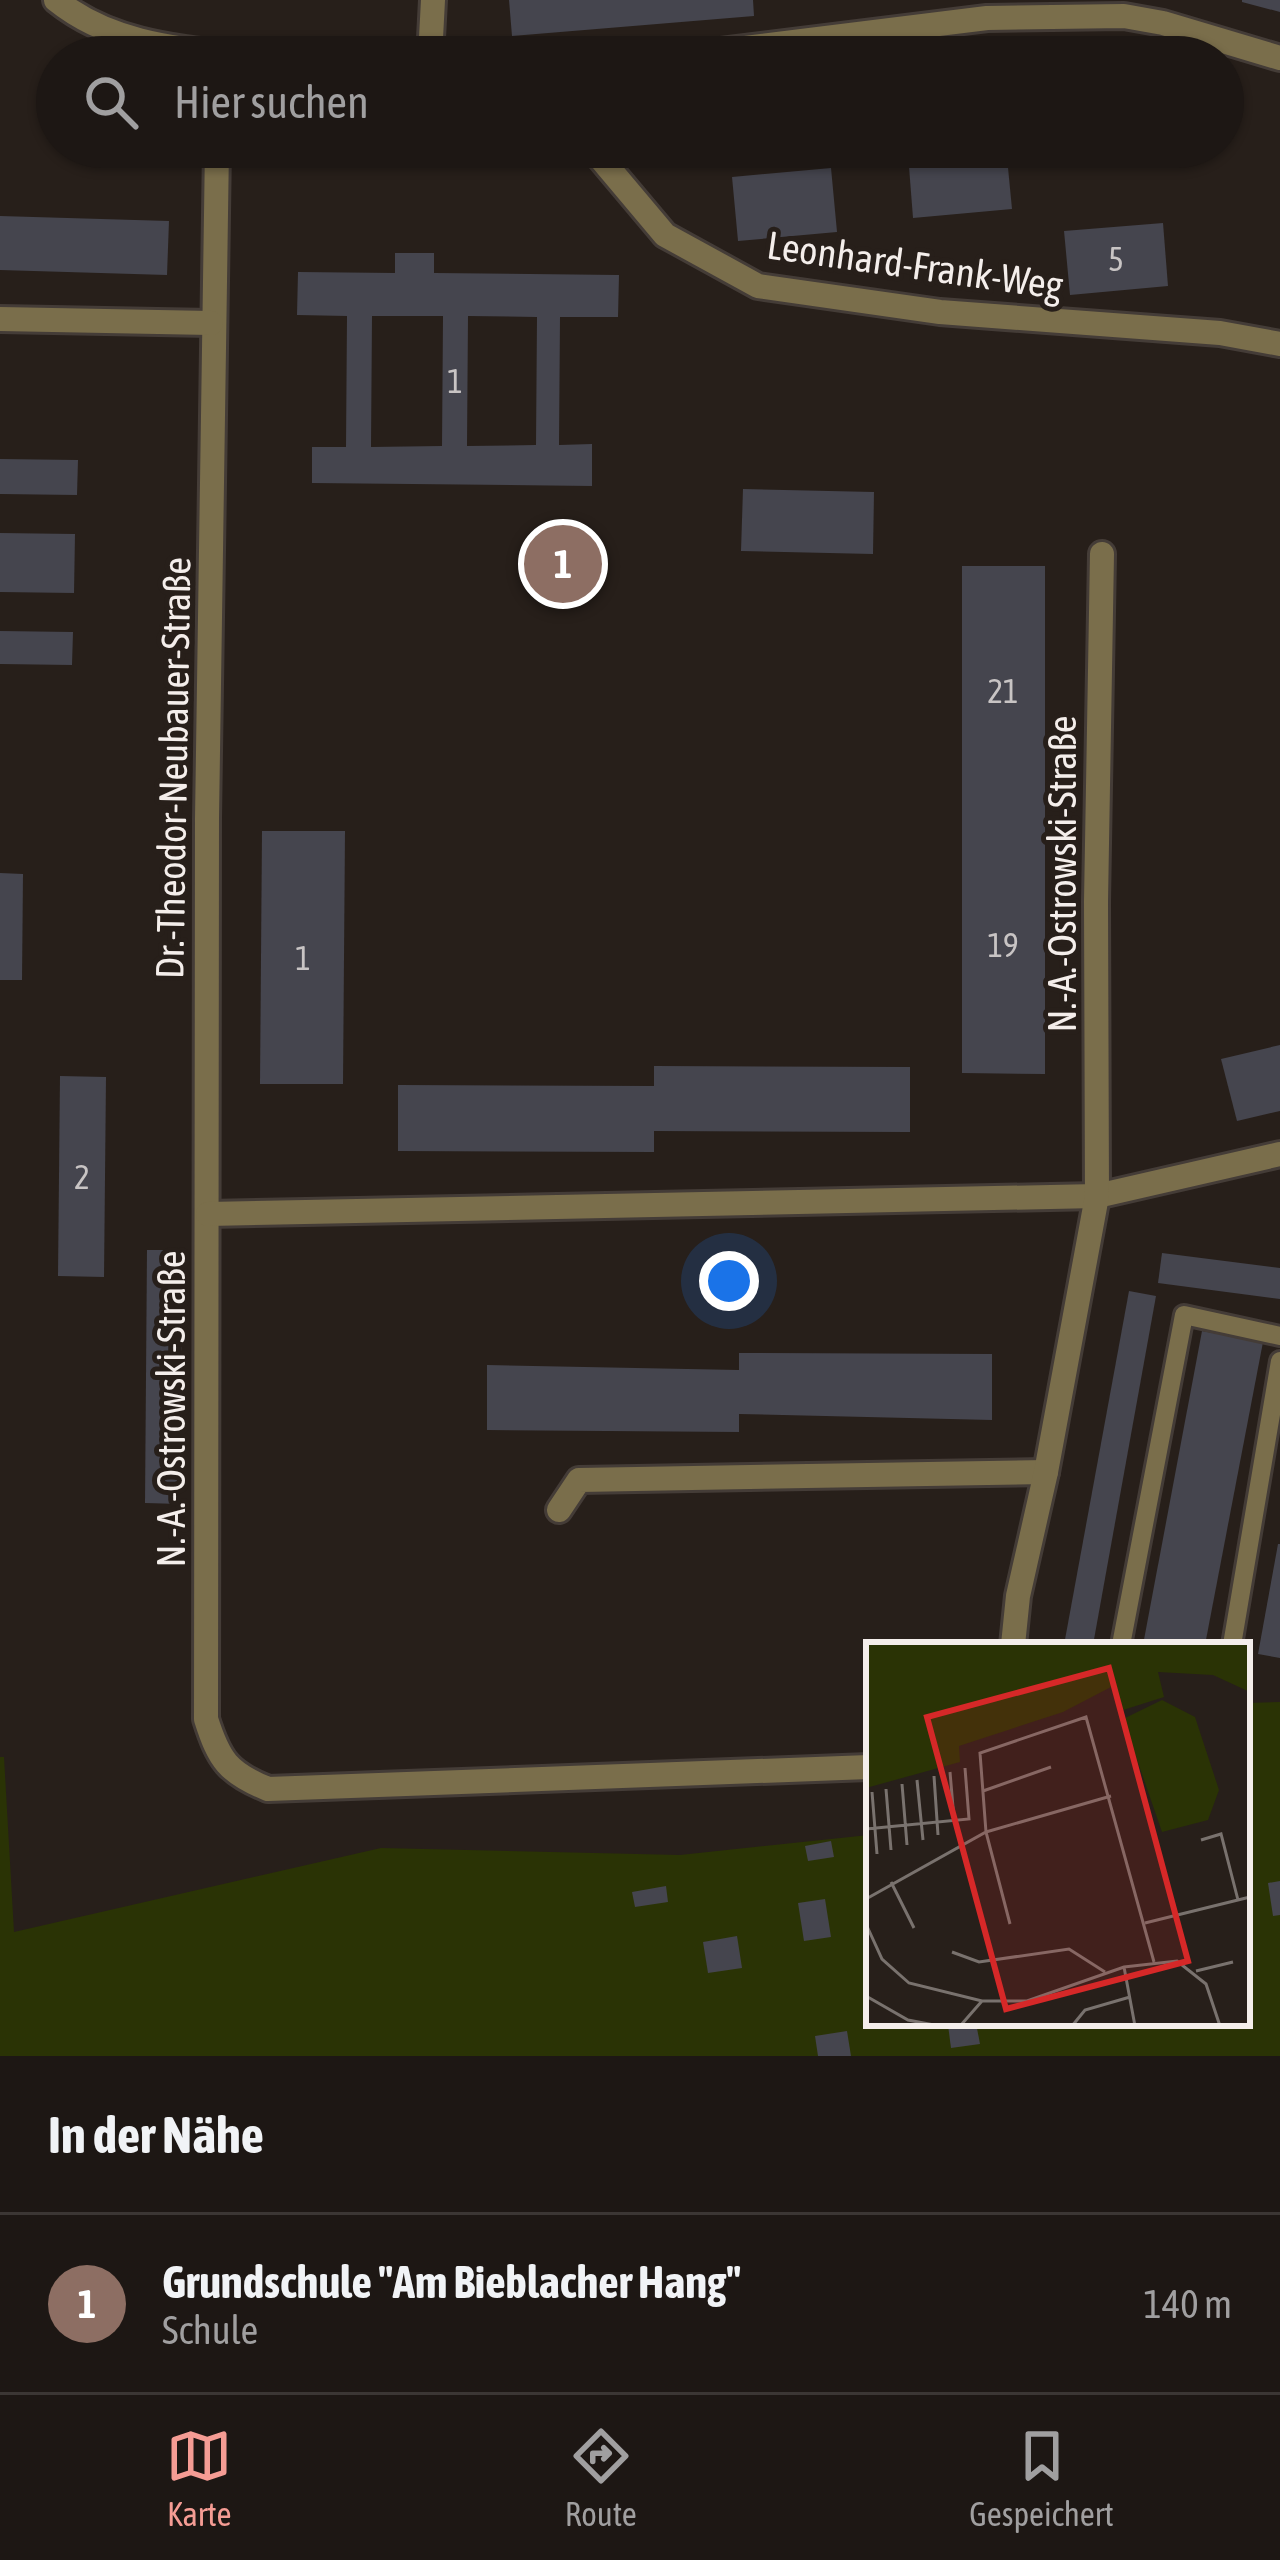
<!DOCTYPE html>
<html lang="de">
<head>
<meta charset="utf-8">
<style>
  body { margin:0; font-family:"Asap Condensed",sans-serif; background:#25201d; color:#f1f3f6 }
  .you { position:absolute; left:729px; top:1281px; width:42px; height:42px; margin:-30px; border:9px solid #fff; border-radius:50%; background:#1a73e8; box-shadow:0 0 0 18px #1a73e833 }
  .badge { display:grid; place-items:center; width:78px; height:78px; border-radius:50%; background:#f59c94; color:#fff; font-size:39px; font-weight:700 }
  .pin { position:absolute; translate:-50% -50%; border:6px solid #fff; box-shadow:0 3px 12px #0006 }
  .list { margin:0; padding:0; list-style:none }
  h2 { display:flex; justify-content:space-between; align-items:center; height:156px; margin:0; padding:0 48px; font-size:51px }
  h2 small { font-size:39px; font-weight:400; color:#a09fa0 }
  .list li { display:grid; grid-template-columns:78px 1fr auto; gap:36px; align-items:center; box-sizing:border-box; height:180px; padding:0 48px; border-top:3px solid #3b3634 }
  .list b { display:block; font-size:45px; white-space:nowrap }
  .list p { margin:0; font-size:39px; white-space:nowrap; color:#a09fa0 }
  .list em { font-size:39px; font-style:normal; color:#a09fa0 }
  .icon { flex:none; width:66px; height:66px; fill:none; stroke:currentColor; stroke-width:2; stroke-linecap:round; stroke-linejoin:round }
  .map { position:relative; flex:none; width:1280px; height:2056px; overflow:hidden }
  .search { position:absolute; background:#1d1714; box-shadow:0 3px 9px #0004; left:36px; right:36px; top:36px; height:132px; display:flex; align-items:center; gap:30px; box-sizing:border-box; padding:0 42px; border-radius:66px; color:#a09fa0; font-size:45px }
  .sheet { height:336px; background:#1d1714 }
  nav { display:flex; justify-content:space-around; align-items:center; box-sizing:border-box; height:168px; border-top:3px solid #3b3634; background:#1d1714; font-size:33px; color:#a09fa0 }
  nav a { display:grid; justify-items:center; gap:6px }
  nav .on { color:#f59c94 }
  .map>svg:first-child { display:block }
</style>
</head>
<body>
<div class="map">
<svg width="1280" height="2056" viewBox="0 0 1280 2056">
  <rect width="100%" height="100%" fill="#271f1a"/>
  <path fill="#2a3305" d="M1280 1702V2056H0V1757H4L14 1932 381 1848 680 1855 869 1835V2023H1247V1703Z"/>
  <g fill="#45454e" fill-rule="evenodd">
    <path d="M509 0H753L754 16 512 36Z"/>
    <path d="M1242 0H1280V12L1242 2Z"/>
    <path d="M1006 147 1012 209 913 218 908 154Z"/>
    <path d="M831 168 837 232 738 241 732 177Z"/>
    <path d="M0 216 169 221 167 275 0 270Z"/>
    <path d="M1163 223 1168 286 1070 295 1064 231Z"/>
    <path d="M395 253H434V273L619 275 618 317H560L559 445 592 444V486L312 483V447H346L347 316 297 315 298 272 395 273ZM372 316H443L442 446 371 447ZM468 316 537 317 536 445 467 446Z"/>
    <path d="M0 459 78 460 77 495 0 494Z"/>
    <path d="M743 489 874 492 873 554 741 551Z"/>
    <path d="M0 533 75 534 74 593 0 592Z"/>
    <path d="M962 566H1045V1074L962 1073Z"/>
    <path d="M0 631 73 632 72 665 0 664Z"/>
    <path d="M262 831H345L343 1084H260Z"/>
    <path d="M0 873 23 874 22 980H0Z"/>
    <path d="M1280 1045V1111L1237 1121 1221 1059Z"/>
    <path d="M654 1066 910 1067V1132L654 1131V1152L398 1151V1085L654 1086Z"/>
    <path d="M60 1076 106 1077 104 1277 58 1276Z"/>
    <path d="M147 1250H182L180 1504 145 1503Z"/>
    <path d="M1162 1253 1280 1268V1299L1158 1283Z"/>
    <path d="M1129 1291 1156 1296 1093 1645H1064Z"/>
    <path d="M1202 1331 1263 1342 1205 1645H1143Z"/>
    <path d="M739 1353 992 1354V1420L739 1414V1432L487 1430V1365L739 1370Z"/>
    <path d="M1278 1544H1280V1658L1258 1654Z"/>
    <path d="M831 1841 834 1857 808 1861 805 1846Z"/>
    <path d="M1280 1881V1915L1273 1916 1268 1883Z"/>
    <path d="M666 1886 668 1902 635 1907 632 1892Z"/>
    <path d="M825 1899 831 1937 804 1941 798 1903Z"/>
    <path d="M737 1936 742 1968 708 1973 703 1942Z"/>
    <path d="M976 2023 980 2044 951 2048 948 2025Z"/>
    <path d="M847 2031 851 2056H818L815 2036Z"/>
  </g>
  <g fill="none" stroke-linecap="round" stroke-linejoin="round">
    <g stroke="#443c37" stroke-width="24">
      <g id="service">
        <path d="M1121 1645 1184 1315 1280 1336"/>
        <path d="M1232 1645 1280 1361"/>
      </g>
    </g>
    <g stroke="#443c37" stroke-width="30">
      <g id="minor">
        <path d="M56 0C113 46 184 49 254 57"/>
        <path d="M430 57 433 0"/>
        <path d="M673 57 987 18 1124 16 1163 23 1280 58"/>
        <path d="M217 147 207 819 206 1719C219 1760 228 1773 268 1789L869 1767"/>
        <path d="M591 147 665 235 758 286 940 312 1220 333 1280 344"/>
        <path d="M0 319 211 323"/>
        <path d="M208 1214 1097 1196 1280 1154"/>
        <path d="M559 1510 579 1480 1046 1472"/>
        <path d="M1013 1645 1018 1596 1046 1472 1097 1196 1096 902 1102 554"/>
      </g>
    </g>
    <use href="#service" stroke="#7a6e4b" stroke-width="18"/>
    <use href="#minor" stroke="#7a6e4b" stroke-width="24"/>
  </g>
  <g text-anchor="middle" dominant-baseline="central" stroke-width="10" stroke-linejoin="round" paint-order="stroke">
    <g font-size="33" fill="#c8c4c4">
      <text x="1116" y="259">5</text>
      <text x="455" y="381">1</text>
      <text x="1003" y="691">21</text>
      <text x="1003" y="945">19</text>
      <text x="303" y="958">1</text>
      <text x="82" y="1177">2</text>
    </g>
    <g font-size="39" fill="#f4eeeb" stroke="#271f1a">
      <text transform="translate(915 265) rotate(8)">Leonhard-Frank-Weg</text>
      <text transform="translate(173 768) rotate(-89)">Dr.-Theodor-Neubauer-Straße</text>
      <text transform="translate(1062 874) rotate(-90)">N.-A.-Ostrowski-Straße</text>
      <text transform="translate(171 1409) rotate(-90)">N.-A.-Ostrowski-Straße</text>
    </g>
  </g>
  <g transform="translate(866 1642)">
    <rect width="384" height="384" fill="#271f1a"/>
    <path d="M0 0H384V50L347 33 292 30 298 55 254 69 245 45 197 70 93 104 94 120 0 146ZM296 58 329 75 353 148 342 178 296 190 257 77Z" fill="#2a3305"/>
    <path fill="none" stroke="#79726e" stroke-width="3" d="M84 130 88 177M68 134 72 193M51 138 57 198M36 142 41 203M20 147 25 208M117 149 185 125M6 150 11 212M0 187 103 177 99 126M335 198 355 192 372 258M25 240 48 286M0 257 120 190 245 154M279 281 384 255M0 282 16 317 43 341 116 359H161L258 325 311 319 340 342 354 384M144 282 120 190 114 111 220 75 288 320M86 310 113 320 203 307 239 330M258 325 269 384M330 329 367 320M0 354 42 378 68 383H95L116 359M206 384 219 368 264 355"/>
    <path fill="#d62828" fill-opacity="0.15" stroke="#d62828" stroke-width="6" d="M243 26 322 319 140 367 61 75Z"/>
    <rect width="384" height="384" fill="none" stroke="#f4eeeb" stroke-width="6"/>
  </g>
</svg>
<div class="you"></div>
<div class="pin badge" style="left:563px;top:564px;background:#8d6e63">1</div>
<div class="search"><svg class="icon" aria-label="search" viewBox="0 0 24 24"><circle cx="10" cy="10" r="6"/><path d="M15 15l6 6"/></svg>Hier suchen</div>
</div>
<section class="sheet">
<h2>In der Nähe<small></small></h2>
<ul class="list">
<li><span class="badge" style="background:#8d6e63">1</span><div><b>Grundschule &quot;Am Bieblacher Hang&quot;</b><p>Schule</p></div><em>140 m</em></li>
</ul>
</section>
<nav>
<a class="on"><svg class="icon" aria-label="map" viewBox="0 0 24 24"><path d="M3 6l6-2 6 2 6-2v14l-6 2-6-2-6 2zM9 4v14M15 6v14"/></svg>Karte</a>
<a><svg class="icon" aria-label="directions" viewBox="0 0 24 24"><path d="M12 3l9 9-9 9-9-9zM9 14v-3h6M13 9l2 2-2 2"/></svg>Route</a>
<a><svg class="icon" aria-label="saved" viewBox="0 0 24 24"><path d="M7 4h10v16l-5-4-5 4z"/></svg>Gespeichert</a>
</nav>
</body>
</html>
